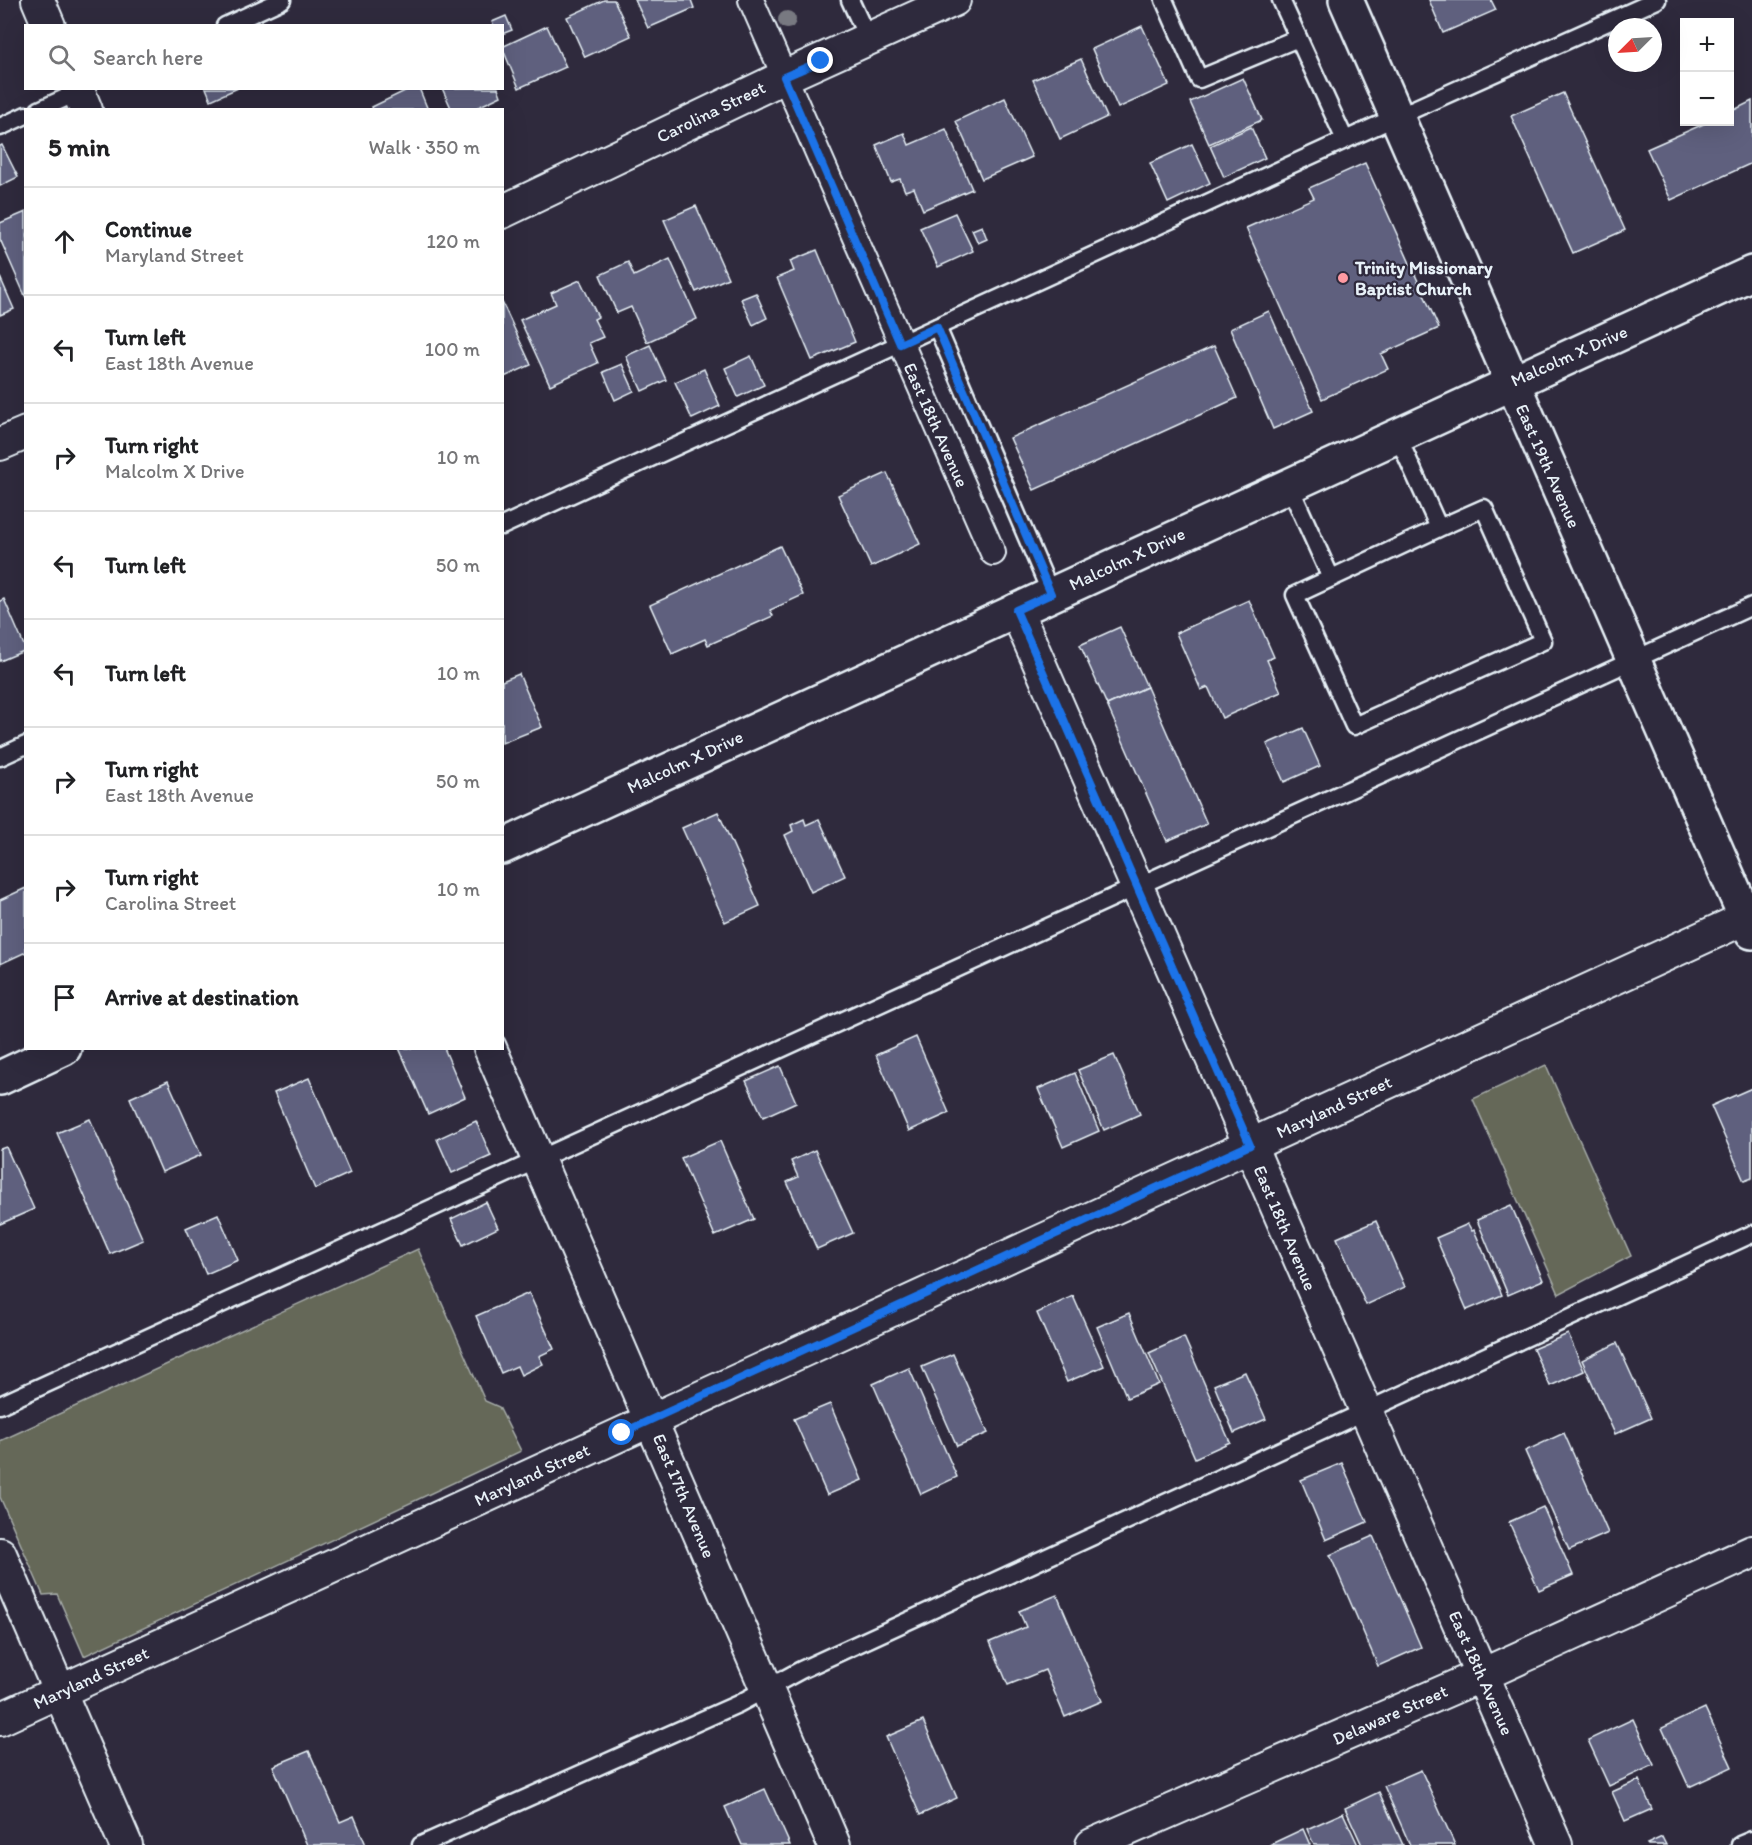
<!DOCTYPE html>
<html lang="en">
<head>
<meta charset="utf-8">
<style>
  body { margin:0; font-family:Itim,sans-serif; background:#f6f6f6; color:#202124 }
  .controls { position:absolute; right:18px; top:18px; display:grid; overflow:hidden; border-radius:0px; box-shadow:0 6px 24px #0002 }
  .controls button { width:54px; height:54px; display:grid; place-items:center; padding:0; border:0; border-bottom:2px solid #e0e0e0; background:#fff; color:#202124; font:30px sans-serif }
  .compass { position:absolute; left:1608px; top:18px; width:54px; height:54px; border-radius:50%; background:#fff; box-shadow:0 6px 24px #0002; rotate:246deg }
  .stop { position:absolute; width:18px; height:18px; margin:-14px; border:4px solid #1a73e8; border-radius:50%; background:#fff }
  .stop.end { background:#1a73e8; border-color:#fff; box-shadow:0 2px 6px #0008 }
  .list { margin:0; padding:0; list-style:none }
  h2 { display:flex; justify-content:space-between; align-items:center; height:78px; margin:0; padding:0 24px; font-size:26px }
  h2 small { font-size:20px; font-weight:400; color:#757577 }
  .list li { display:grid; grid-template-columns:39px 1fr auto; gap:18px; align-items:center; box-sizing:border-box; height:108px; padding:0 24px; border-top:2px solid #e0e0e0 }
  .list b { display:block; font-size:22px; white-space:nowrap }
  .list p { margin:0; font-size:20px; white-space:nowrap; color:#757577 }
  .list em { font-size:20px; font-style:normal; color:#757577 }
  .icon { flex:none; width:33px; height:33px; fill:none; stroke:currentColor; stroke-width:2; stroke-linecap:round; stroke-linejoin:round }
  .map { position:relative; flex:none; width:1752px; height:1845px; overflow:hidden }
  .search { position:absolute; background:#fff; box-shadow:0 6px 24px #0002; left:24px; top:24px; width:480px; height:66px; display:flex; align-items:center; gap:15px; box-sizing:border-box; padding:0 21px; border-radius:0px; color:#757577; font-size:22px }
  .panel { position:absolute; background:#fff; box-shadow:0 6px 24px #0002; left:24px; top:108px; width:480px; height:942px; border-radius:0px }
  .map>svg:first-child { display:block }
</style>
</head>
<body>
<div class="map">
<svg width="1752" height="1845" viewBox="0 0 1752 1845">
  <rect width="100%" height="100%" fill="#2f2a3d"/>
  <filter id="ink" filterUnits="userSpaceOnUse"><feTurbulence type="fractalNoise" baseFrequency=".0167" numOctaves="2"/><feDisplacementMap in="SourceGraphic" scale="12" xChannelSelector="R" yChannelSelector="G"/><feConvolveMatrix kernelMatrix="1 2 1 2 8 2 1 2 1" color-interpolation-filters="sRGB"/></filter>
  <g filter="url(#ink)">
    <g fill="#656759" stroke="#a6aca8" stroke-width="1.5">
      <path d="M1546 1065 1631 1256 1559 1294 1473 1099Z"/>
      <path d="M418 1249 485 1401 499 1407 521 1451 84 1656 57 1594 43 1595 0 1497V1441Z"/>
    </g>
    <g fill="#5e617e" stroke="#e8f1f8" stroke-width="1.5">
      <path d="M604 0H614L631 36 585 57 567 17Z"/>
      <path d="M635 0H691L694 8 648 28Z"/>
      <path d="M1429 0H1491L1496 10 1443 33Z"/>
      <path d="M506 16 512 30 502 34V26H494L492 22Z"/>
      <path d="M547 26 566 67 519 88 502 47Z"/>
      <path d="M1142 26 1169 85 1118 108 1092 49Z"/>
      <path d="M1081 59 1107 117 1060 139 1033 80Z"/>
      <path d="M1243 78 1262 120 1209 144 1190 102Z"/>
      <path d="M206 88H238L211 100Z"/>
      <path d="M411 88H419L428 110H373L372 107Z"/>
      <path d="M442 88H498L501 96 472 110H452Z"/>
      <path d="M1563 93 1625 230 1573 253 1511 116Z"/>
      <path d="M1005 98 1032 157 982 179 956 121Z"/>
      <path d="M1752 101V163L1671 200 1647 149 1708 122H1730V112Z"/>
      <path d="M1251 127 1265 158 1224 177 1210 146Z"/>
      <path d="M946 129 972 189 923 210 914 188 905 191 900 179 891 182 876 145 904 133 909 145Z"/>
      <path d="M1192 144 1210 183 1168 203 1150 163Z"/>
      <path d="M2 145 18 177 0 186V146Z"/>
      <path d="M1365 163 1439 328 1381 354 1388 369 1322 399 1246 228 1314 198 1309 188Z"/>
      <path d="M696 206 728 278 696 292 664 220Z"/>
      <path d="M26 212V298L0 239V223Z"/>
      <path d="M955 213 973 251 938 267 920 228Z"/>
      <path d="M982 226 987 239 978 243 972 230Z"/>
      <path d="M817 250 855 342 812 360 777 278 794 271 790 261Z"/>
      <path d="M670 259 697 319 647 342 631 307 617 313 600 275 628 262 634 276Z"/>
      <path d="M0 277 14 309 0 315Z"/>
      <path d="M580 280 598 317 594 319 603 337 589 343 598 363 550 385 520 320 556 304 551 293Z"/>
      <path d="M756 293 767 318 753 325 741 299Z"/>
      <path d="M502 302 531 365 502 378Z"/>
      <path d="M1269 311 1313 411 1273 429 1230 329Z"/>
      <path d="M650 345 666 380 642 391 626 356Z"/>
      <path d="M1214 346 1237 398 1034 490 1010 438Z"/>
      <path d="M751 356 764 385 738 397 725 368Z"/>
      <path d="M622 364 634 391 615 400 603 372Z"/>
      <path d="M704 369 720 406 692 419 675 382Z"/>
      <path d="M887 473 920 544 871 567 838 495Z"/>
      <path d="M780 546 803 595 770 610 773 616 708 645 705 639 672 654 650 605Z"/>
      <path d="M4 599 26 650 0 661V601Z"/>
      <path d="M1249 600 1274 657 1267 660 1281 692 1222 718 1208 687 1201 690 1176 633Z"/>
      <path d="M1120 627 1147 687 1107 705 1080 645Z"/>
      <path d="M519 674 542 727 502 743V681Z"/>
      <path d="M1147 687 1207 824 1167 841 1107 705Z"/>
      <path d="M1303 728 1320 766 1284 782 1267 744Z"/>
      <path d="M718 812 760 906 725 922 682 828Z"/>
      <path d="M804 819 806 825 819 819 845 876 811 892 785 835 793 831 791 825Z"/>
      <path d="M26 888V952L0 964V900Z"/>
      <path d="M916 1037 949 1113 909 1131 876 1055Z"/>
      <path d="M399 1048H444L465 1097 428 1114Z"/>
      <path d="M1114 1055 1140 1114 1104 1130 1078 1070Z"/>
      <path d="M780 1066 796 1102 763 1117 746 1081Z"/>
      <path d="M1075 1073 1099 1131 1063 1147 1038 1089Z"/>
      <path d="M309 1078 350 1173 315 1189 274 1093Z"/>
      <path d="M168 1081 201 1155 162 1172 130 1098Z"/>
      <path d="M1752 1088V1178L1744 1181 1711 1106Z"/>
      <path d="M90 1119 143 1240 110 1254 57 1133Z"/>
      <path d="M476 1121 491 1156 452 1173 437 1139Z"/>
      <path d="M720 1141 754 1219 715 1236 681 1158Z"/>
      <path d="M6 1147 34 1209 0 1224V1149Z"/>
      <path d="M815 1150 853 1233 817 1249 787 1182 798 1177 791 1161Z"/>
      <path d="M486 1202 498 1228 463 1245 451 1219Z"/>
      <path d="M1511 1205 1543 1280 1508 1295 1477 1220Z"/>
      <path d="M218 1214 238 1260 206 1274 186 1228Z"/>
      <path d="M1376 1221 1405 1287 1366 1305 1337 1238Z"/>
      <path d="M1468 1224 1472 1231 1474 1230 1502 1295 1467 1310 1436 1238Z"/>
      <path d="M529 1293 554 1349 539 1356 543 1364 521 1375 517 1366 501 1373 476 1316Z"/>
      <path d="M1073 1296 1104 1366 1067 1382 1037 1313Z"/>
      <path d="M1129 1313 1159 1384 1127 1398 1097 1327Z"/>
      <path d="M1568 1334 1584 1371 1550 1386 1533 1349Z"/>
      <path d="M1184 1337 1230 1442 1195 1458 1149 1353Z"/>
      <path d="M1617 1343 1651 1418 1615 1434 1582 1360Z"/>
      <path d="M953 1354 988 1433 957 1446 922 1367Z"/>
      <path d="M909 1368 957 1477 921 1494 873 1384Z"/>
      <path d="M1245 1372 1266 1419 1234 1433 1214 1385Z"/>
      <path d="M830 1404 862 1480 827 1495 794 1419Z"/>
      <path d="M1564 1433 1608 1533 1569 1550 1525 1451Z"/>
      <path d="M1342 1463 1367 1522 1326 1540 1301 1480Z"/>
      <path d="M1543 1507 1573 1575 1539 1590 1509 1522Z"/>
      <path d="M1373 1536 1421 1647 1378 1666 1330 1555Z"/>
      <path d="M1057 1595 1102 1701 1065 1717 1045 1670 1008 1685 990 1642 1026 1627 1019 1611Z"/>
      <path d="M1705 1708 1732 1767 1689 1787 1662 1728Z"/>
      <path d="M1633 1719 1654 1765 1609 1786 1588 1740Z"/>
      <path d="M923 1721 957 1798 920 1815 886 1737Z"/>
      <path d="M309 1751 340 1822 354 1816 366 1845H307L273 1766Z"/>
      <path d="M1421 1770 1455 1845H1410L1384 1786Z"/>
      <path d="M1639 1780 1652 1809 1625 1821 1612 1792Z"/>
      <path d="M765 1789 790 1845H742L725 1807Z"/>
      <path d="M1379 1792 1403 1845H1362L1345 1808Z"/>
      <path d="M1343 1813 1358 1845H1314L1307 1829Z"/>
      <path d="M1303 1829 1310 1845H1269Z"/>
      <path d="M1662 1837 1666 1845H1648L1647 1844Z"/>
    </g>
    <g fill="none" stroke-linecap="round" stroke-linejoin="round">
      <g stroke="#e8f1f8" stroke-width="21">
        <g id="service">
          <path d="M850 0 868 39"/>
          <path d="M1164 0 1199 79 1298 38"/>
          <path d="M1281 0 1345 140"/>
          <path d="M225 26 282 0"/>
          <path d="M39 110 85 89"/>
          <path d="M0 127 26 115"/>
          <path d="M937 327 1051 594"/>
          <path d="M1397 435 1439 528 1295 595 1354 726 1543 641 1484 508 1439 528"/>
          <path d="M1289 485 1331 578"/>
          <path d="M502 526 1345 140 1657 0"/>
          <path d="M0 757 26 745"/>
          <path d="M0 1405 1752 606"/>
          <path d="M421 1845 738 1704 801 1670 1752 1234"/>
          <path d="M1740 1845 1752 1840"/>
        </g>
      </g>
      <g stroke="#e8f1f8" stroke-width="28">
        <path id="pedestrian" d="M751 0 993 553"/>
      </g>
      <g stroke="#e8f1f8" stroke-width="36">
        <g id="minor">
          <path d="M38 0 49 26"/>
          <path d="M77 88 86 110"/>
          <path d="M502 212 784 77 954 0"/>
          <path d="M0 444 26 433"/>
          <path d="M1016 610 1556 1845"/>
          <path d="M490 1048 834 1845"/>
          <path d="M0 1554 126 1845"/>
          <path d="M0 1719 1752 915"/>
          <path d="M1092 1845 1482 1675 1752 1552"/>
        </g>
      </g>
      <g stroke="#e8f1f8" stroke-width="38">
        <g id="tertiary">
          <path d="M1346 0 1752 932"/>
          <path d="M502 847 1752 273"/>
          <path d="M0 1078 64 1048"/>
        </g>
      </g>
      <use href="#service" stroke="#2f2a3d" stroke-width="16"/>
      <use href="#pedestrian" stroke="#2f2a3d" stroke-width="24"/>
      <use href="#minor" stroke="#2f2a3d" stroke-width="32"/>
      <use href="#tertiary" stroke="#2f2a3d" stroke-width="33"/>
    </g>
    <circle fill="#787981" cx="787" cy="20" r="9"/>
  </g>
  <g fill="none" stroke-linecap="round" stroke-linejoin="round" filter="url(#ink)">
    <path stroke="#1a73e8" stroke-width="8" d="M622 1433 1250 1145 1016 610 1051 594 937 327 900 344 784 77 821 61"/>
  </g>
  <circle fill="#ff9aa2" stroke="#2f2a3d" stroke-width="2" cx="1343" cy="278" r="6"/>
  <g text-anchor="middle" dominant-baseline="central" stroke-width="4.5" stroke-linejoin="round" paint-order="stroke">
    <g font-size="18" fill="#e8f1f8" stroke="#2f2a3d">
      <text transform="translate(711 112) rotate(-26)">Carolina Street</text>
      <text transform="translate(1569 356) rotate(-24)">Malcolm X Drive</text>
      <text transform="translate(936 425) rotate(66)">East 18th Avenue</text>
      <text transform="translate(1548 466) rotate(66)">East 19th Avenue</text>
      <text transform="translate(1127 559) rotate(-25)">Malcolm X Drive</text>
      <text transform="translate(685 762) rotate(-25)">Malcolm X Drive</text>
      <text transform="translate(1334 1107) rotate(-25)">Maryland Street</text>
      <text transform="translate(1285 1228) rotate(67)">East 18th Avenue</text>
      <text transform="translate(532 1475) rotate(-25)">Maryland Street</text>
      <text transform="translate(684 1496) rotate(67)">East 17th Avenue</text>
      <text transform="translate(1481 1673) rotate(66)">East 18th Avenue</text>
      <text transform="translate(91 1678) rotate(-25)">Maryland Street</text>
      <text transform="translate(1390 1715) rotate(-24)">Delaware Street</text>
    </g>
    <g font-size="18" font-weight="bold" fill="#e8f1f8" stroke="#2f2a3d" text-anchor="start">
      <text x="1355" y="268">Trinity Missionary<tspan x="1355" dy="21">Baptist Church</tspan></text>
    </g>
  </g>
</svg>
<div class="controls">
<button>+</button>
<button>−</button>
</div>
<svg class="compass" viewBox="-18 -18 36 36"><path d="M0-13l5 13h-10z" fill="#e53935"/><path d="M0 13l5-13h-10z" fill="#757577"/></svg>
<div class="stop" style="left:622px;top:1433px"></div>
<div class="stop end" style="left:821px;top:61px"></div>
<div class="search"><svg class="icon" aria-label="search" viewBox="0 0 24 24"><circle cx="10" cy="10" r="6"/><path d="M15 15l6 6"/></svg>Search here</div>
<section class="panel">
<h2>5 min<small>Walk · 350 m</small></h2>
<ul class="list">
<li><svg class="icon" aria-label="ahead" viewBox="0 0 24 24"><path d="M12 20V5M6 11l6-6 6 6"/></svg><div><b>Continue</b><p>Maryland Street</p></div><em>120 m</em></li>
<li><svg class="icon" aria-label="left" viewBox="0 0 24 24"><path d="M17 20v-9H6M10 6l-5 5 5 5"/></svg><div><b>Turn left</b><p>East 18th Avenue</p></div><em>100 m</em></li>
<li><svg class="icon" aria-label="right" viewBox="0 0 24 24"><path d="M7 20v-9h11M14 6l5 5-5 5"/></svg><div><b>Turn right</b><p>Malcolm X Drive</p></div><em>10 m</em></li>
<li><svg class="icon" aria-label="left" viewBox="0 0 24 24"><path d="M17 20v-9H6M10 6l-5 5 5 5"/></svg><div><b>Turn left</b></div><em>50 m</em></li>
<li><svg class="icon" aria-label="left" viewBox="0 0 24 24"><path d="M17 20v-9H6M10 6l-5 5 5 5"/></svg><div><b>Turn left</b></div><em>10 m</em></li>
<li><svg class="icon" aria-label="right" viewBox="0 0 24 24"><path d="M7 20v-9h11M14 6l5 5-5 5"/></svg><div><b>Turn right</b><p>East 18th Avenue</p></div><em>50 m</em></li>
<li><svg class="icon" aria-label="right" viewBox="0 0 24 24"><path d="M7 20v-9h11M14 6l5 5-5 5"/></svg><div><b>Turn right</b><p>Carolina Street</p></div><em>10 m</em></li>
<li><svg class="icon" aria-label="arrive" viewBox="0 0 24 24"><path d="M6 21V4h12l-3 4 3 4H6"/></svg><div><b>Arrive at destination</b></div></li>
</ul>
</section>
</div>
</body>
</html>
